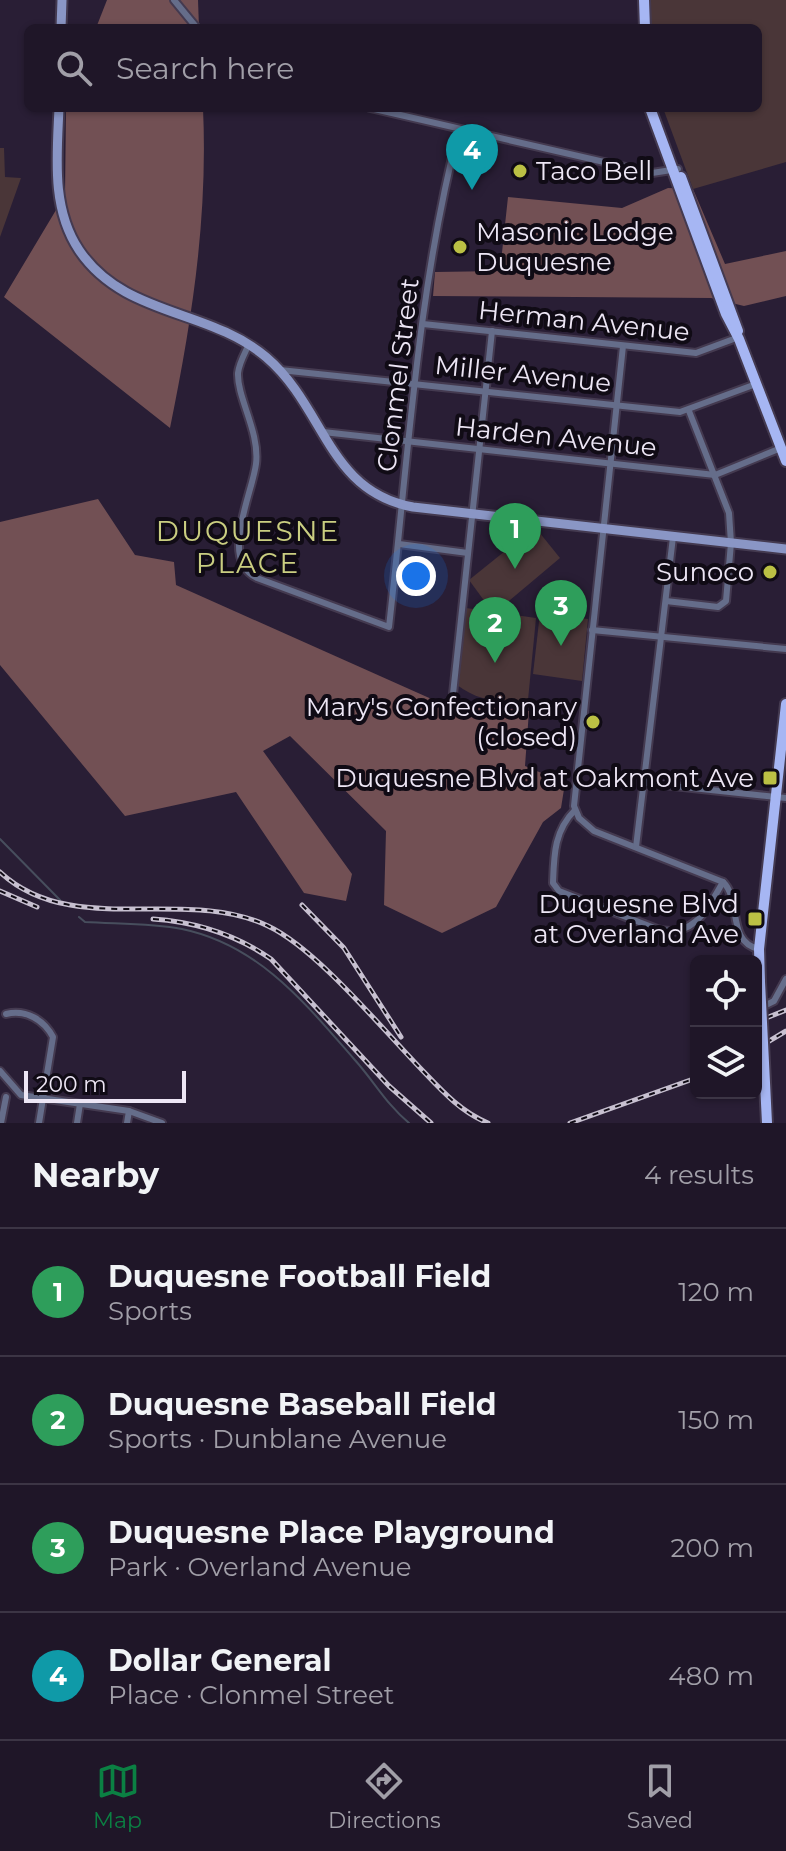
<!DOCTYPE html>
<html lang="en">
<head>
<meta charset="utf-8">
<style>
  body { margin:0; font-family:Montserrat,sans-serif; background:#271f30; color:#f1f3f6 }
  .controls { position:absolute; right:24px; bottom:24px; display:grid; overflow:hidden; border-radius:12px; box-shadow:0 2px 6px #0004 }
  .controls button { width:72px; height:72px; display:grid; place-items:center; padding:0; border:0; border-bottom:2px solid #3c3545; background:#1f1628; color:#f1f3f6; font:40px sans-serif }
  .scale { position:absolute; left:24px; bottom:20px; width:162px; box-sizing:border-box; padding-left:8px; border:4px solid #ede6f5; border-top:0; font-size:22px; line-height:28px; white-space:nowrap; color:#ede6f5; -webkit-text-stroke:6px #100b15; paint-order:stroke }
  .you { position:absolute; left:416px; top:576px; width:28px; height:28px; margin:-20px; border:6px solid #fff; border-radius:50%; background:#1a73e8; box-shadow:0 0 0 12px #1a73e833 }
  .badge { display:grid; place-items:center; width:52px; height:52px; border-radius:50%; background:#0b8043; color:#fff; font-size:26px; font-weight:700 }
  .pin { position:absolute; translate:-50% -66px; filter:drop-shadow(0 2px 4px #0008) }
  .pin::after { content:''; position:absolute; top:42px; width:28px; height:24px; background:inherit; clip-path:polygon(0 0,100% 0,50% 100%) }
  .list { margin:0; padding:0; list-style:none }
  h2 { display:flex; justify-content:space-between; align-items:center; height:104px; margin:0; padding:0 32px; font-size:34px }
  h2 small { font-size:26px; font-weight:400; color:#a19fa8 }
  .list li { display:grid; grid-template-columns:52px 1fr auto; gap:24px; align-items:center; box-sizing:border-box; height:128px; padding:0 32px; border-top:2px solid #3c3545 }
  .list b { display:block; font-size:30px; white-space:nowrap }
  .list p { margin:0; font-size:26px; white-space:nowrap; color:#a19fa8 }
  .list em { font-size:26px; font-style:normal; color:#a19fa8 }
  .icon { flex:none; width:44px; height:44px; fill:none; stroke:currentColor; stroke-width:2; stroke-linecap:round; stroke-linejoin:round }
  .map { position:relative; flex:none; width:786px; height:1123px; overflow:hidden }
  .search { position:absolute; background:#1f1628; box-shadow:0 2px 6px #0004; left:24px; right:24px; top:24px; height:88px; display:flex; align-items:center; gap:20px; box-sizing:border-box; padding:0 28px; border-radius:12px; color:#a19fa8; font-size:30px }
  .sheet { height:616px; background:#1f1628 }
  nav { display:flex; justify-content:space-around; align-items:center; box-sizing:border-box; height:112px; border-top:2px solid #3c3545; background:#1f1628; font-size:22px; color:#a19fa8 }
  nav a { display:grid; justify-items:center; gap:4px }
  nav .on { color:#0b8043 }
  .map>svg:first-child { display:block }
</style>
</head>
<body>
<div class="map">
<svg width="786" height="1123" viewBox="0 0 786 1123">
  <rect width="100%" height="100%" fill="#291e35"/>
  <g fill="#4a3638">
    <path d="M649 0H786V162L693 189 663 108H758V28H650Z"/>
    <path d="M0 148H4L5 177 21 178 0 237Z"/>
    <path d="M535 527 560 558 497 611 491 610 469 580Z"/>
    <path d="M466 608 536 618 528 700C501 703 480 702 457 685Z"/>
    <path d="M540 613 588 619 582 681 533 674Z"/>
  </g>
  <g fill="#725054">
    <path d="M107 0H198L199 28H96Z"/>
    <path d="M66 108H203C208 218 192 320 170 428L4 297 65 195Z"/>
    <path d="M668 188 693 189 725 264 786 251V296L744 306 711 298 433 296 435 272 500 271 508 197 622 208Z"/>
    <path d="M98 499 135 555 174 562 176 585 436 701 529 711 525 766 565 783 561 808 543 822 496 907 442 933 384 905 386 831 290 736 263 751 352 874 346 901 304 893 236 792 125 816 0 665V522Z"/>
  </g>
  <g fill="none" stroke-linecap="round" stroke-linejoin="round">
    <g stroke="#474e5d" stroke-width="2">
      <path d="M0 839 60 900"/>
      <path d="M79 917 85 922C117 924 151 923 182 929 259 945 305 1003 354 1059 374 1081 386 1104 409 1123"/>
    </g>
    <g stroke="#443a50" stroke-width="10">
      <g id="street">
        <path d="M174 0 197 28"/>
        <path d="M370 108 652 173 678 169"/>
        <path d="M423 324 696 353 739 337"/>
        <path d="M249 344C245 353 239 363 238 373 237 398 260 432 256 464 252 495 219 560 257 578L389 627C408 461 417 291 459 129"/>
        <path d="M623 346 574 806 579 818 594 831 723 882C742 900 726 942 759 949"/>
        <path d="M280 370 680 412 756 384"/>
        <path d="M323 432 715 475 781 448"/>
        <path d="M399 544 468 553"/>
        <path d="M666 601 718 607 726 601 731 543 729 513 689 411"/>
        <path d="M592 630 786 649"/>
        <path d="M453 694 492 331"/>
        <path d="M646 783 786 798"/>
        <path d="M575 810C554 831 554 855 553 883L559 891 657 929C694 939 707 909 723 882"/>
        <path d="M636 847 673 537"/>
        <path d="M756 1010 774 1001 786 979"/>
        <path d="M6 1014C26 1009 44 1020 53 1037L39 1123"/>
        <path d="M0 1071 21 1095 129 1111 162 1123"/>
        <path d="M1 1123 6 1097"/>
        <path d="M77 1123 80 1104"/>
        <path d="M127 1123 129 1111"/>
      </g>
    </g>
    <g stroke="#443a50" stroke-width="13">
      <g id="secondary">
        <path d="M61 28 62 0"/>
        <path d="M59 108C57 156 51 208 79 250 124 317 208 308 266 357 326 408 327 491 413 507L786 549"/>
      </g>
    </g>
    <g stroke="#443a50" stroke-width="14">
      <g id="primary">
        <path d="M644 0 645 28"/>
        <path d="M650 108 726 314 739 339 786 461"/>
        <path d="M681 177 738 331"/>
        <path d="M760 982 759 949 786 704"/>
      </g>
    </g>
    <use href="#street" stroke="#656d8a" stroke-width="6"/>
    <use href="#secondary" stroke="#8a96c5" stroke-width="9"/>
    <use href="#primary" stroke="#a6b6f3" stroke-width="10"/>
    <g stroke="#c7c0d0" stroke-width="5">
      <g id="rail">
        <path d="M0 872C72 939 185 886 268 926 317 949 383 1030 423 1071 442 1091 461 1112 488 1123"/>
        <path d="M0 891 37 907"/>
        <path d="M302 905 344 948 401 1037"/>
        <path d="M153 919C196 922 235 934 271 959L389 1086 431 1123"/>
        <path d="M756 1022 786 1010"/>
        <path d="M756 1049 786 1031"/>
        <path d="M570 1123 696 1078"/>
      </g>
    </g>
    <use href="#rail" stroke="#100b15" stroke-width="2" stroke-dasharray="6" stroke-linecap="butt"/>
    <g stroke="#443a50" stroke-width="14" stroke-linecap="butt">
      <path id="primary-bridge" d="M760 982 767 1123"/>
    </g>
    <use href="#primary-bridge" stroke="#a6b6f3" stroke-width="10"/>
  </g>
  <g fill="#bbc044" stroke="#100b15" stroke-width="3">
    <circle cx="520" cy="171" r="8"/>
    <circle cx="460" cy="247" r="8"/>
    <circle cx="770" cy="572" r="8"/>
    <circle cx="593" cy="722" r="8"/>
    <rect x="762" y="770" width="16" height="16" rx="4"/>
    <rect x="747" y="911" width="16" height="16" rx="4"/>
  </g>
  <g text-anchor="middle" dominant-baseline="central" stroke-width="8" stroke-linejoin="round" paint-order="stroke">
    <g font-size="26" fill="#ede6f5" stroke="#100b15" text-anchor="end">
      <text x="536" y="171" text-anchor="start">Taco Bell</text>
      <text x="476" y="232" text-anchor="start">Masonic Lodge<tspan x="476" dy="30">Duquesne</tspan></text>
      <text x="754" y="572">Sunoco</text>
      <text x="577" y="707">Mary's Confectionary<tspan x="577" dy="30">(closed)</tspan></text>
      <text x="754" y="778">Duquesne Blvd at Oakmont Ave</text>
      <text x="739" y="904">Duquesne Blvd<tspan x="739" dy="30">at Overland Ave</tspan></text>
    </g>
    <g font-size="26" fill="#ede6f5" stroke="#100b15">
      <text transform="translate(584 321) rotate(6)">Herman Avenue</text>
      <text transform="translate(523 374) rotate(6)">Miller Avenue</text>
      <text transform="translate(398 375) rotate(-83)">Clonmel Street</text>
      <text transform="translate(556 437) rotate(6)">Harden Avenue</text>
    </g>
    <g font-size="28" letter-spacing="2" fill="#cace81" stroke="#100b15">
      <text x="248" y="531">DUQUESNE<tspan x="248" dy="32">PLACE</tspan></text>
    </g>
  </g>
</svg>
<div class="controls">
<button><svg class="icon" aria-label="locate" viewBox="0 0 24 24"><circle cx="12" cy="12" r="6"/><path d="M12 2v4M12 18v4M2 12h4M18 12h4"/></svg></button>
<button><svg class="icon" aria-label="layers" viewBox="0 0 24 24"><path d="M12 4l9 5-9 5-9-5zM3 14l9 5 9-5"/></svg></button>
</div>
<div class="scale">200 m</div>
<div class="you"></div>
<div class="pin badge" style="left:515px;top:569px;background:#2e9e5b">1</div>
<div class="pin badge" style="left:495px;top:663px;background:#2e9e5b">2</div>
<div class="pin badge" style="left:561px;top:646px;background:#2e9e5b">3</div>
<div class="pin badge" style="left:472px;top:190px;background:#0f9aa8">4</div>
<div class="search"><svg class="icon" aria-label="search" viewBox="0 0 24 24"><circle cx="10" cy="10" r="6"/><path d="M15 15l6 6"/></svg>Search here</div>
</div>
<section class="sheet">
<h2>Nearby<small>4 results</small></h2>
<ul class="list">
<li><span class="badge" style="background:#2e9e5b">1</span><div><b>Duquesne Football Field</b><p>Sports</p></div><em>120 m</em></li>
<li><span class="badge" style="background:#2e9e5b">2</span><div><b>Duquesne Baseball Field</b><p>Sports · Dunblane Avenue</p></div><em>150 m</em></li>
<li><span class="badge" style="background:#2e9e5b">3</span><div><b>Duquesne Place Playground</b><p>Park · Overland Avenue</p></div><em>200 m</em></li>
<li><span class="badge" style="background:#0f9aa8">4</span><div><b>Dollar General</b><p>Place · Clonmel Street</p></div><em>480 m</em></li>
</ul>
</section>
<nav>
<a class="on"><svg class="icon" aria-label="map" viewBox="0 0 24 24"><path d="M3 6l6-2 6 2 6-2v14l-6 2-6-2-6 2zM9 4v14M15 6v14"/></svg>Map</a>
<a><svg class="icon" aria-label="directions" viewBox="0 0 24 24"><path d="M12 3l9 9-9 9-9-9zM9 14v-3h6M13 9l2 2-2 2"/></svg>Directions</a>
<a><svg class="icon" aria-label="saved" viewBox="0 0 24 24"><path d="M7 4h10v16l-5-4-5 4z"/></svg>Saved</a>
</nav>
</body>
</html>
